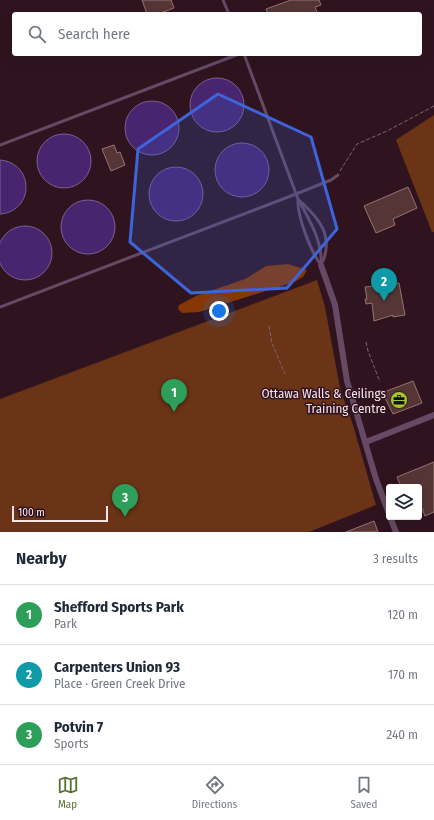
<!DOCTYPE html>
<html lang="en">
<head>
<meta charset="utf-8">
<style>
  body { margin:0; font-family:"Fira Sans Condensed",sans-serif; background:#f2f2f3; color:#1f2937 }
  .controls { position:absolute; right:12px; bottom:12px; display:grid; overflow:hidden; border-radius:4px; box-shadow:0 4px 16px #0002 }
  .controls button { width:36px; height:36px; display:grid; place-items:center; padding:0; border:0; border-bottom:1px solid #e0e1e3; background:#fff; color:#1f2937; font:20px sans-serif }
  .scale { position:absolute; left:12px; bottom:10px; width:96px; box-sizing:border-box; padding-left:4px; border:2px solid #f8e4eb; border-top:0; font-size:11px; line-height:14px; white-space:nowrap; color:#f8e4eb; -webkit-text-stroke:3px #2f141f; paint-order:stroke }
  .you { position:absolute; left:219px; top:311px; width:14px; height:14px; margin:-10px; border:3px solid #fff; border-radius:50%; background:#1a73e8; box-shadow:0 0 0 6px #1a73e833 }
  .badge { display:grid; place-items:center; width:26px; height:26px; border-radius:50%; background:#5a7131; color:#fff; font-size:13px; font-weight:700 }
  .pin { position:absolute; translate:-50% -33px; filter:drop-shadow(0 1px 2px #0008) }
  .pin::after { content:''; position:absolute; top:21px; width:14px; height:12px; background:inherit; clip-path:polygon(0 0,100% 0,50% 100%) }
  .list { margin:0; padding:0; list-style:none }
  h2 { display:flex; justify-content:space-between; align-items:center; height:52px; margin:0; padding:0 16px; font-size:17px }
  h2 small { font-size:13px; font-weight:400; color:#747a83 }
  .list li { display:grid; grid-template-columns:26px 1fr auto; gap:12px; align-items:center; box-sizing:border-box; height:60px; padding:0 16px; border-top:1px solid #e0e1e3 }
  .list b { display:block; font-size:15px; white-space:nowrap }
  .list p { margin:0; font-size:13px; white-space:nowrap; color:#747a83 }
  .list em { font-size:13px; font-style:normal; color:#747a83 }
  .icon { flex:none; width:22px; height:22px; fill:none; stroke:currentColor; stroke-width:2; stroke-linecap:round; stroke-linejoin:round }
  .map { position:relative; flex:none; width:434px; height:532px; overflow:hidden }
  .search { position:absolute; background:#fff; box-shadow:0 4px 16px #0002; left:12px; right:12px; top:12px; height:44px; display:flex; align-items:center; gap:10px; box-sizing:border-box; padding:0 14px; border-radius:4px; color:#747a83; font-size:15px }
  .sheet { height:232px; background:#fff }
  nav { display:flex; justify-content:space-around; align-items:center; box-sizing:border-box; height:56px; border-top:1px solid #e0e1e3; background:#fff; font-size:11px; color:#747a83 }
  nav a { display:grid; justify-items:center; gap:2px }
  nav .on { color:#5a7131 }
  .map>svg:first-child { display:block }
</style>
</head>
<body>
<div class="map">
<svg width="434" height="532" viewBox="0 0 434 532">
  <rect width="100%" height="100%" fill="#2f141f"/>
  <g fill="#6b3417">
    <path d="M434 115V232H432L396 140Z"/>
    <path d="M317 280 325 307 340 388 353 425 376 505 309 532H0V399Z"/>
  </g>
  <path fill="#863704" d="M288 264 307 270 303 277 294 282 199 312 182 313 178 309 179 305 196 296 245 279 266 266Z"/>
  <g fill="#48256e" stroke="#7d5e94">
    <circle cx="217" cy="105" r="27"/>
    <circle cx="152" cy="128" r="27"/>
    <circle cx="64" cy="161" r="27"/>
    <circle cx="242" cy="170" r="27"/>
    <path d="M0 160C34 163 35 210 1 214H0Z"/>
    <circle cx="176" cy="194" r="27"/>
    <circle cx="88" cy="227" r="27"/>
    <circle cx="25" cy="253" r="27"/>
  </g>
  <g fill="#553535" stroke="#977271">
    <path d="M142 0H171L174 8 158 14H147Z"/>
    <path d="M291 0H319L321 5 315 7 318 14H268L266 9Z"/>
    <path d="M114 145 117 153 120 152 125 165 111 171 102 149Z"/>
    <path d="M408 187 417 208 393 219 395 225 376 233 364 206Z"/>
    <path d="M399 283 405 315 393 317V315L374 321 372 303 366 304 365 299H367L365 287Z"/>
    <path d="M413 381 422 403 393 414 385 398 386 397 384 392Z"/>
    <path d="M434 462V512L425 516 419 501V487H401L397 477Z"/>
    <path d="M374 521 378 532H346Z"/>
  </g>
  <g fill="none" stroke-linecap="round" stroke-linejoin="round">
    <g stroke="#7d656e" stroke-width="1" stroke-dasharray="4 2" stroke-linecap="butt">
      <path d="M340 171 357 144 387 131 434 106"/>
      <path d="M269 326 272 343 285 374"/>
      <path d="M366 342 368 351 380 382"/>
    </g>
    <g stroke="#664a65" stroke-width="3">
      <path d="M223 0 229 14"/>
      <path d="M244 54 298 199C309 219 323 242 321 265"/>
      <path d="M0 145 239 54"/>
      <path d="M298 200C297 216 311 252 321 265"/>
      <path d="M300 201C319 218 333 235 323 261"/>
      <path d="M0 307 296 194 331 180 338 175"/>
    </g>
    <g stroke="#664a65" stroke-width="6">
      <path d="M321 265 335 305 347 381 376 479 389 514"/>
      <path d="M366 442 434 415"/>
      <path d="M390 517 396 532"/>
    </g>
  </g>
  <path fill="#3e64db" fill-opacity="0.2" stroke="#3e64db" stroke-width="3" stroke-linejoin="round" d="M218 94 311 137 337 229 287 288 191 293 130 242 138 149Z"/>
  <defs>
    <g id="office-disc" transform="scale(0.9)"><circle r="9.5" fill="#a2c929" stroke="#2f141f"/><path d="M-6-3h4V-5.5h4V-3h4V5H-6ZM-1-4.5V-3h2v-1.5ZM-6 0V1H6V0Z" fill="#111"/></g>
  </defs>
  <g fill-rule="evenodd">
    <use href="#office-disc" x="399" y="400"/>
  </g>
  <g text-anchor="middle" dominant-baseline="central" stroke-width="3" stroke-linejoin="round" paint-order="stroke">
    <g font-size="13" fill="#f8e4eb" stroke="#2f141f" text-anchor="end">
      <text x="386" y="393">Ottawa Walls &amp; Ceilings<tspan x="386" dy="15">Training Centre</tspan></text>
    </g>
  </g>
</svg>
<div class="controls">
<button><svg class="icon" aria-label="layers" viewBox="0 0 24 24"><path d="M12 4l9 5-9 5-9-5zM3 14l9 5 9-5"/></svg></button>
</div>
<div class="scale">100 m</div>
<div class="you"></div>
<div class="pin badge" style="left:174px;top:412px;background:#2e9e5b">1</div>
<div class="pin badge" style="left:384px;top:301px;background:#0f9aa8">2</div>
<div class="pin badge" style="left:125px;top:517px;background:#2e9e5b">3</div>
<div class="search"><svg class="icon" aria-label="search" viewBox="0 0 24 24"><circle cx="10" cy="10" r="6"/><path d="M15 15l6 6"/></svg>Search here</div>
</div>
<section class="sheet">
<h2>Nearby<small>3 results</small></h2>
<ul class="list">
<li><span class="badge" style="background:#2e9e5b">1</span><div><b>Shefford Sports Park</b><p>Park</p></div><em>120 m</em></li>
<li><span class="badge" style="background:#0f9aa8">2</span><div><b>Carpenters Union 93</b><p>Place · Green Creek Drive</p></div><em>170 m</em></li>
<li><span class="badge" style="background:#2e9e5b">3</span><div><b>Potvin 7</b><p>Sports</p></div><em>240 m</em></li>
</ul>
</section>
<nav>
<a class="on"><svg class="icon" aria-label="map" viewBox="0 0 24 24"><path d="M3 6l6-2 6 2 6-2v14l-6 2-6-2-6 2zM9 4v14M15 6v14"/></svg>Map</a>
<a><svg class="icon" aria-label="directions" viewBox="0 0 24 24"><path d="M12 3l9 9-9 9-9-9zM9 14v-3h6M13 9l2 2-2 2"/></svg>Directions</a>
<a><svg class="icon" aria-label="saved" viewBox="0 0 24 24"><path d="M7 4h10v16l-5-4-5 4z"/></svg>Saved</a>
</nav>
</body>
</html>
